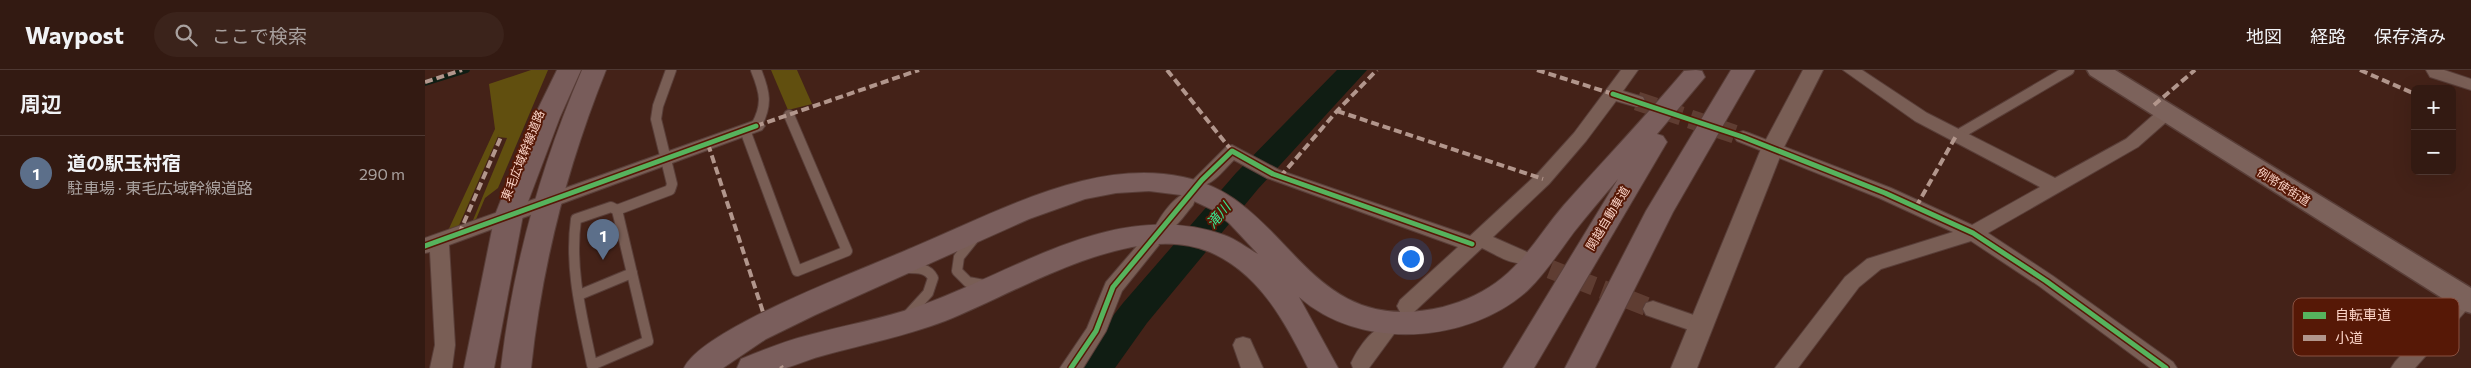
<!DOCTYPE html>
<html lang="ja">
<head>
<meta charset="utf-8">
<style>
  body { margin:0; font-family:Commissioner,"Noto Sans JP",sans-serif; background:#3b231b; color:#f1f3f6 }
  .controls { position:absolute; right:15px; top:15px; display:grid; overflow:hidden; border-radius:8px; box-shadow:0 5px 20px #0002 }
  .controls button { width:45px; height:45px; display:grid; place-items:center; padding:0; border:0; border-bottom:1px solid #4e3832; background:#331a12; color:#f1f3f6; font:25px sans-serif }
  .you { position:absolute; left:985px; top:188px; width:18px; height:18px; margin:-12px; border:4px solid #fff; border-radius:50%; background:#1a73e8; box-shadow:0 0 0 8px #1a73e833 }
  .badge { display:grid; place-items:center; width:32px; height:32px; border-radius:50%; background:#db2777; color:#fff; font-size:16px; font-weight:700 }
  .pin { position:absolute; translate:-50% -41px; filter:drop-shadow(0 1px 2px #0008) }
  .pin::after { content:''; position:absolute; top:26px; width:18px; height:15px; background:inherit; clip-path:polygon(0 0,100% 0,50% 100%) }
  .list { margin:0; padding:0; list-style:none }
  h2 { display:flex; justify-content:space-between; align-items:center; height:65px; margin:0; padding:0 20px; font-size:21px }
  h2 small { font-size:16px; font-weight:400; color:#a9a19f }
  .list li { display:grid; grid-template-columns:32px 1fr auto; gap:15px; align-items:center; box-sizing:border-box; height:75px; padding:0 20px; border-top:1px solid #4e3832 }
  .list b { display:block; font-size:19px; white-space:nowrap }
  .list p { margin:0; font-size:16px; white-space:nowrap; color:#a9a19f }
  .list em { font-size:16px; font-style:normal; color:#a9a19f }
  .icon { flex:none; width:28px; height:28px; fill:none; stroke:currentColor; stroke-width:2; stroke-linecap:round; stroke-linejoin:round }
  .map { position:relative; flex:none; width:2046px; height:298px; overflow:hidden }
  header { display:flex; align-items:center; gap:30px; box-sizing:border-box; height:70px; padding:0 25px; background:#331a12; border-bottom:1px solid #4e3832 }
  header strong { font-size:24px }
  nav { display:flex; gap:28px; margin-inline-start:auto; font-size:18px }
  .search { width:350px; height:45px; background:#3b231b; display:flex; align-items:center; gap:12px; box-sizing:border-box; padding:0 18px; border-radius:28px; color:#a9a19f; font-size:19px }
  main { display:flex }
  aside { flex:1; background:#331a12 }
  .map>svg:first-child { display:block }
</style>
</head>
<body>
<header>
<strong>Waypost</strong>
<div class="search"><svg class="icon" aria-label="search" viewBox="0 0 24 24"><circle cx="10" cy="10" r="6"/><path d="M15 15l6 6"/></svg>ここで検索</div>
<nav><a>地図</a><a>経路</a><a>保存済み</a></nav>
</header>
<main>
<aside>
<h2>周辺<small></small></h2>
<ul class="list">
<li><span class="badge" style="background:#5c6f8a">1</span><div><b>道の駅玉村宿</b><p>駐車場 · 東毛広域幹線道路</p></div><em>290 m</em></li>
</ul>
</aside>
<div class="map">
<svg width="2046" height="298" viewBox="0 0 2046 298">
  <rect width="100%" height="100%" fill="#442218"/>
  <g fill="#614f0f">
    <path d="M106 0H123L73 118 60 128 49 154 46 155 82 68 73 67 74 64 32 160 21 165 70 59 64 14Z"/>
    <path d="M346 0H372L387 34 363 40Z"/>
  </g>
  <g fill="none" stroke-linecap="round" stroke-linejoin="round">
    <path stroke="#101d13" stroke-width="5.5" d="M0 13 42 0"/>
    <path fill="#101d13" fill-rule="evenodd" d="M912 0H942L833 119 722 253 690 298H651L656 287 698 233 811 103Z"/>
    <g stroke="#5f3d32" stroke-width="19" stroke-dasharray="19 9" stroke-linecap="butt">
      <path d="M1212 31 1318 67"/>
      <path d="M1099 189 1228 239"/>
    </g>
    <g stroke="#593e38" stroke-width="12">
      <g id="service">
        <path d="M331 0C340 22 343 35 331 56"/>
        <path d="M320 60 372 201 422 181 364 45"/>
        <path d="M1531 66 1644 0"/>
        <path d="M186 137 192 140 223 271 167 295C157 246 144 199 151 149Z"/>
        <path d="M192 140 245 120 247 114 231 49 233 36 246 0"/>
        <path d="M550 167 534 187 532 201 543 212 559 215"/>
        <path d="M483 198C493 198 503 198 508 208L503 223 483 245"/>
        <path d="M154 225 207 203"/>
      </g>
    </g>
    <g stroke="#593e38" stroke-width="2">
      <g id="minor">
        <path d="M1196 0H1213L1198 21 1218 27 1220 31 1218 35 1212 37 1191 31 1161 71 1124 114 1068 167 1102 182 1105 187 1102 192C1088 197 1070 184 1057 178L989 242 982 244 975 242 972 236 975 230 1033 177 842 108 809 90C798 100 786 119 771 115L768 110 801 77 807 75 854 100 1045 166 1112 104 1149 63Z"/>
        <path d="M1418 0H1437L1502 43 1630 108 1701 69 1735 39H1747L1750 43 1747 47 1713 77 1563 163 1628 206 1748 292 1752 298H1725L1614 216 1546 171 1456 199 1434 217 1373 298H1350L1420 207 1442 189 1528 162 1454 128 1312 71 1309 67 1312 63 1318 61 1324 63 1466 118 1547 155 1615 117 1490 51Z"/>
        <path d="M2001 0H2019L2046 9V20L2005 7Z"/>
        <path d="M331 50 337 52 340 56 337 60 24 175 30 275 27 298H5L10 275 5 182 0 183V168Z"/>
        <path d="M761 123 768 125 770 130 768 135C758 146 749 165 733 160L731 155C737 144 749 127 761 123Z"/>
        <path d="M724 168 731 170 734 175 697 221 681 261 658 298H635L662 258 681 212 717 170Z"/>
        <path d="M2040 220 2046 222V235L1990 298H1966L1970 292 2033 222Z"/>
        <path d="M1228 231 1283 250 1286 256 1283 262 1276 264 1221 245 1218 239 1221 233Z"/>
        <path d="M959 256 966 258 969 264 944 298H928L926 293C932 280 945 260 959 256Z"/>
        <path d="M818 267 825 269 838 298H816L808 275 811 269Z"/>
      </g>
    </g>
    <g stroke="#593e38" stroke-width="2">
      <path id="tertiary" d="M1378 0H1398L1358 79 1272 298H1246L1336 79Z"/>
    </g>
    <g stroke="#593e38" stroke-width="3">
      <path id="secondary" d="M1662 0H1690L2046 218V243L2036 240 1665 5Z"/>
    </g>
    <g stroke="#593e38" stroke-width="2">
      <g id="trunk">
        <path d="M132 0H156L135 47 98 145 69 298H39L70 145 109 47Z"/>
        <path d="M157 0H181C142 97 117 194 106 298H76C88 194 116 96 157 0Z"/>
      </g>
    </g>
    <g stroke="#593e38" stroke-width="2">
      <g id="motorway">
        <path d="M1271 0 1277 1 1280 7 1232 64 1238 66 1242 72 1109 298H1078L1193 109C1178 127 1163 144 1149 162 1134 182 1120 204 1102 221 1042 274 935 281 874 227L913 298H883C860 252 835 204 785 182 707 149 592 223 520 251 481 266 440 274 400 285 387 288 374 294 361 298 346 298 327 298 312 298L316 289C338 280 360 271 384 265 420 255 458 249 494 236 591 202 692 127 799 165 811 169 822 178 833 184L804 153 788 140 756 125 724 121 691 123 660 129 604 149 390 245 341 269 298 298H259C278 258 439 199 484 179 541 155 597 126 657 111 690 103 725 100 758 107 867 129 878 270 1018 237 1040 231 1060 222 1077 208 1102 188 1118 159 1139 135 1179 90 1220 47 1259 1Z"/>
        <path d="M1306 0H1330L1248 142 1170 298H1140L1221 141Z"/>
      </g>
    </g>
    <use href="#service" stroke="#795e55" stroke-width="10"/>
    <use href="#minor" fill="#795e55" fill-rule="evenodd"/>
    <use href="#tertiary" fill="#795e55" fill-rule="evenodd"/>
    <use href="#secondary" fill="#7c625b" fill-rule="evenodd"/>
    <use href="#trunk" fill="#785c5a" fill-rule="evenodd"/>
    <use href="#motorway" fill="#7a5e5c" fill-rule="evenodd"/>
    <g stroke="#b2968c" stroke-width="4" stroke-dasharray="8 4" stroke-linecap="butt">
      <path d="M742 0 807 81"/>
      <path d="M1112 0 1188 24"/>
      <path d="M1935 0 1990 24"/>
      <path d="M0 12 37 0"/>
      <path d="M1729 35 1770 0"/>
      <path d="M912 41 1118 109"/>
      <path d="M331 56 494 0"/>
      <path d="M283 74 339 245"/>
      <path d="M855 107 912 41 952 0"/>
      <path d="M1491 137 1531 66"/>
      <path d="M34 164 76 67"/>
      <path d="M356 296 357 298"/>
    </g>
    <g stroke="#561806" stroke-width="8">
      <g id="cycleway">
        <path d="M1188 24 1318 67 1460 123 1548 163 1621 211 1741 298"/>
        <path d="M0 176 331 56"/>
        <path d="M646 298 671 261 688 217 777 110 807 81 848 104 1047 174"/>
      </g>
    </g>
    <use href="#cycleway" stroke="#56b35d" stroke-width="5"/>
  </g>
  <g text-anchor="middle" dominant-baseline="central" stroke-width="4" stroke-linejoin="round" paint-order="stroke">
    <g font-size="12" fill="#fbd3c7" stroke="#561806">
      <text transform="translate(97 85) rotate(-68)">東毛広域幹線道路</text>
      <text transform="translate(1859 116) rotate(32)">例幣使街道</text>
      <text transform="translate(1182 148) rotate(-59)">関越自動車道</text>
    </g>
    <g font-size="14" font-style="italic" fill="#36ea93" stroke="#561806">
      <text transform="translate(793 145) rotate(-50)">滝川</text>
    </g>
  </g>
  <rect x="1868" y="228" width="166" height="58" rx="8" fill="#561806" stroke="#885040" stroke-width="1"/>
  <rect x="1878" y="242" width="23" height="7" fill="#56b35d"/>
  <rect x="1878" y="265" width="23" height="6" fill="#b2968c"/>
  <g font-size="14" fill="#fbd3c7">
    <text x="1910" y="250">自転車道</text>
    <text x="1910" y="273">小道</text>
  </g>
</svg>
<div class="controls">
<button>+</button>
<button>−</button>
</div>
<div class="you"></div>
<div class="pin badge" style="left:178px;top:190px;background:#5c6f8a">1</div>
</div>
</main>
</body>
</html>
